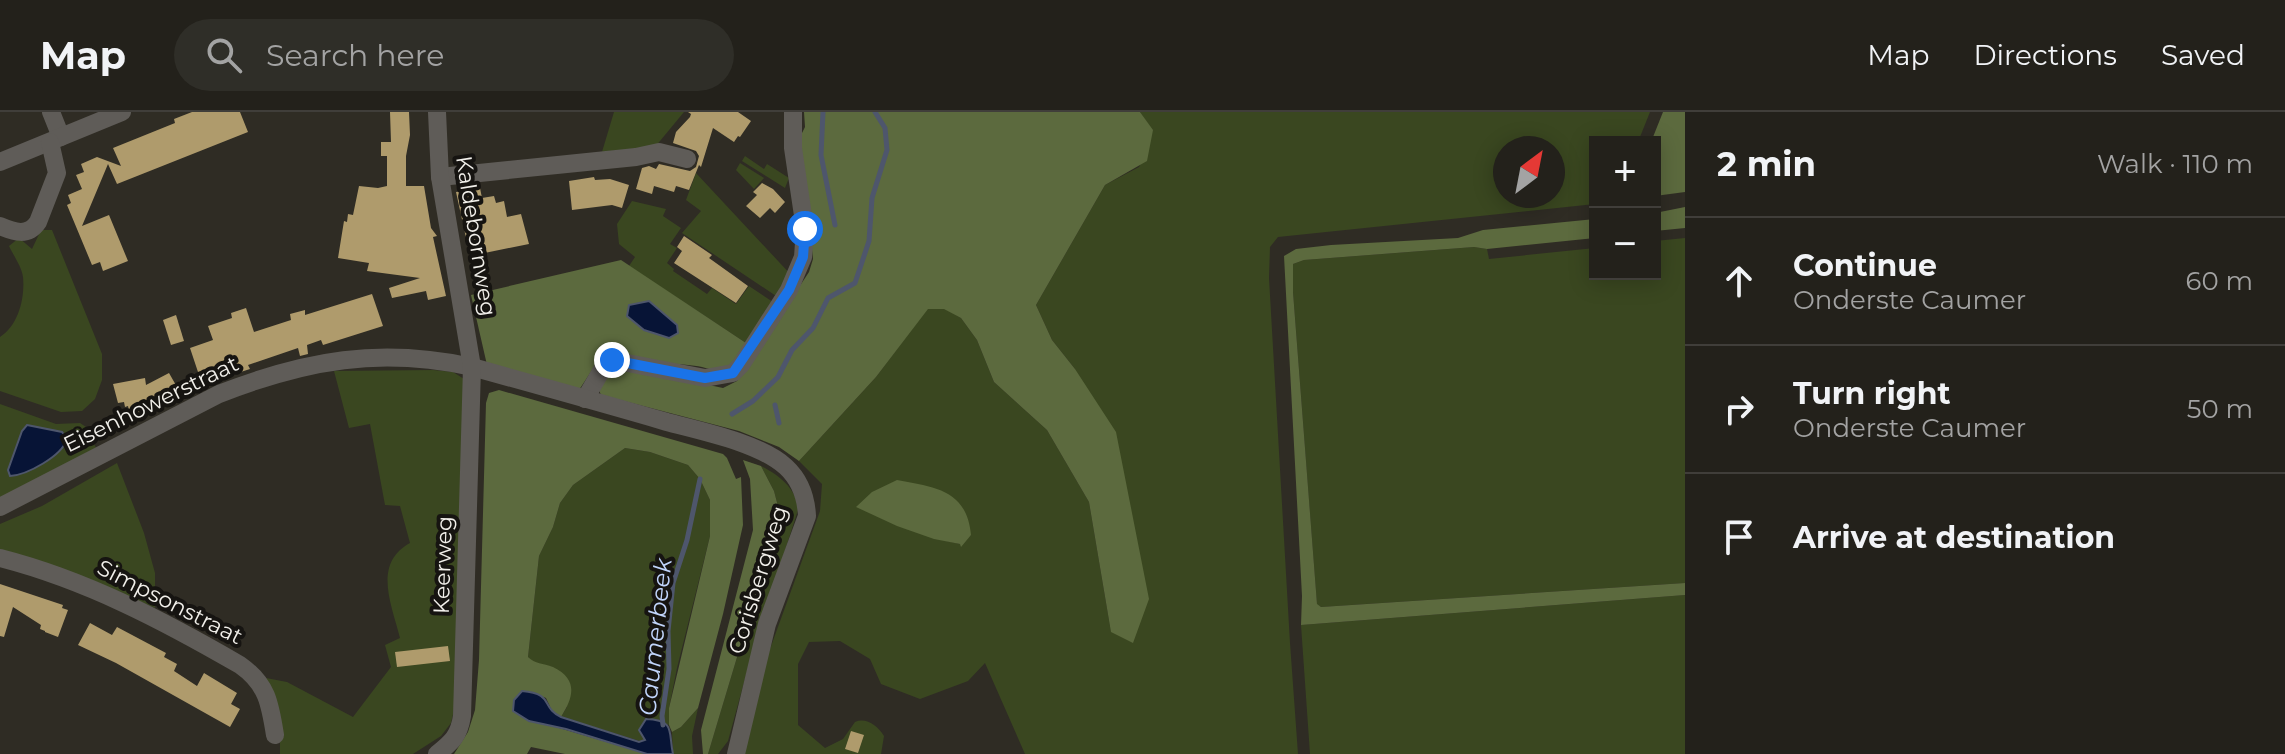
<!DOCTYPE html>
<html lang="en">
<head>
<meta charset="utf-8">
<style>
  body { margin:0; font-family:Montserrat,sans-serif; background:#2f2e28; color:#f1f3f6 }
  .controls { position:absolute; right:24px; top:24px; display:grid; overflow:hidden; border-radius:0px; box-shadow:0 4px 20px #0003 }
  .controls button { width:72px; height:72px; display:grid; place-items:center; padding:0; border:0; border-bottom:2px solid #403e3a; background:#23211b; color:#f1f3f6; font:40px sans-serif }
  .compass { position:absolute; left:1493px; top:24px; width:72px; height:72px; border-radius:50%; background:#23211b; box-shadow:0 4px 20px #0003; rotate:32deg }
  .stop { position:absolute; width:24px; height:24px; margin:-18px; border:6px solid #1a73e8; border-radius:50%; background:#fff }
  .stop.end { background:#1a73e8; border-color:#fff; box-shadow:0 2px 8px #0008 }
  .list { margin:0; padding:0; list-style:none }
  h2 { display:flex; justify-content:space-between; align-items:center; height:104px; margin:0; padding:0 32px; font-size:34px }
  h2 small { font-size:26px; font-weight:400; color:#a3a3a3 }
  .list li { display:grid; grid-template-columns:52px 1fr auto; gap:24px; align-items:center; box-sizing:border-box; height:128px; padding:0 32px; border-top:2px solid #403e3a }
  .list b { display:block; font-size:30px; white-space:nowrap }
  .list p { margin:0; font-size:26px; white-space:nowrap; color:#a3a3a3 }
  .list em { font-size:26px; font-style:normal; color:#a3a3a3 }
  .icon { flex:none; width:44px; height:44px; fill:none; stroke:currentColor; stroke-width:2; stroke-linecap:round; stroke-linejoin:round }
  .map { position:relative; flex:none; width:1685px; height:642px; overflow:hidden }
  header { display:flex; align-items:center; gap:48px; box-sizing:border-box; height:112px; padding:0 40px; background:#23211b; border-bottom:2px solid #403e3a }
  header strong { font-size:38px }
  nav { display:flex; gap:44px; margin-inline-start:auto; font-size:28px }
  .search { width:560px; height:72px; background:#2f2e28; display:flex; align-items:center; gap:20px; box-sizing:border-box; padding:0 28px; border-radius:44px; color:#a3a3a3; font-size:30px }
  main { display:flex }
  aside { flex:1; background:#23211b }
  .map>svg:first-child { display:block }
</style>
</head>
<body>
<header>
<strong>Map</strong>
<div class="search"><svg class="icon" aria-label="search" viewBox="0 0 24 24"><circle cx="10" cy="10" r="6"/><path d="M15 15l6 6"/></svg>Search here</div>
<nav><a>Map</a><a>Directions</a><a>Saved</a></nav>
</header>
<main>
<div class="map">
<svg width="1685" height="642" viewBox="0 0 1685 642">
  <rect width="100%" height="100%" fill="#2f2c24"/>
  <g fill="#3a4720" fill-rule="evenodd">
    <path d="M614 0H684L655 35 602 40Z"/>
    <path d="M1140 0H1650L1638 30H1595V92L1278 125 1270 135 1269 166 1290 531 1298 642H1025L985 551 968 569 920 587 881 572 870 547 840 529 809 530 798 552V613L825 636 843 627 855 610C866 605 878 614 884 624L881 642H745L750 592 820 399 822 372 799 349 876 265 928 196H944L961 206 977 228 994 270 1047 318 1089 390 1111 520 1075 257 1052 228 1036 193 1105 73 1139 55 1148 40 1152 18ZM1505 36H1553V84H1505ZM860 396 971 423 960 432C924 425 893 412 860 396Z"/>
    <path d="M745 44 764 57 767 52 789 66 785 76 742 49Z"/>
    <path d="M740 51 764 66 754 77 736 58Z"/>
    <path d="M696 61 793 165 779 186 682 121 701 99 686 88Z"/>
    <path d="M632 89 666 97 663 104 681 116 670 132 677 136 667 151 674 157 673 159 707 182 712 176 736 192 749 174 776 192 749 233 629 154 635 145 619 132 617 112Z"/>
    <path d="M41 118H52L102 242V268L95 287 82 299 61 300 0 279V225C19 213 25 185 23 165 22 155 13 143 9 134L19 126 32 137Z"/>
    <path d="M1685 126V471L1321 495 1317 493 1293 180V152L1304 148 1474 135 1487 137 1489 147 1595 136V162H1655V129Z"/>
    <path d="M433 258 453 260 464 267 454 598 451 611 441 624 413 642H280V625L266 566 287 570 353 605 391 555 385 533 400 526C392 493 372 452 410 431L400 394 385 393 370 312 349 316 334 259Z"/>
    <path d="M0 292 56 312 80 311 86 315 96 336 0 386Z"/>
    <path d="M625 336 650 340 688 353 700 367 710 388V424L677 556 669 596V613L659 609 639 617 644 625 643 630 561 605 567 595 552 555 532 550 528 545 539 444 553 415 560 391 573 373Z"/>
    <path d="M117 351 144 421 155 461V496L92 468 0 438V412L42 394Z"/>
    <path d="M761 354C780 364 793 374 799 395L752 541 728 629 718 642H708L780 402 774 379Z"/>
    <path d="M1685 483V642H1310L1301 513Z"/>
    <path d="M698 596 692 624 693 642H673L672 620 681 615Z"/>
  </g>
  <g fill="#5c6a3e">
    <path d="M804 0H1140L1153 18 1147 49 1105 73 1036 193 1052 228 1075 257 1116 320 1149 487 1133 531 1111 520 1089 390 1047 318 994 270 977 228 961 206 944 197H928L876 265 799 349 779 335 739 319 601 283 599 278 612 258 625 255 723 276 737 269 809 160 813 147 800 25 805 15Z"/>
    <path d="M1663 0H1685V80L1655 84V30H1651Z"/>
    <path d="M1685 95V116L1655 119V101Z"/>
    <path d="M1595 107V126L1487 137 1474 135 1304 148 1293 152V180L1317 492 1321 495 1685 471V483L1301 513 1302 484 1284 144 1296 137 1331 133 1458 126 1483 118Z"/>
    <path d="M621 148 749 233 734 253 714 259C693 248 623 252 596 252L579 278 487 253 471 183Z"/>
    <path d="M499 278 723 342 727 346 736 367 741 365 743 413 723 502 698 596 681 615 672 620 669 613V596L710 424V388L700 367 688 353 650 340 625 336 573 373 560 391 553 415 539 444 528 545C535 552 543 551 553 555 578 567 574 585 561 605L554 603 546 586 532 580 549 613 647 642H565L531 635 527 642H454L468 620 475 598 479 548 486 291 489 281Z"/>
    <path d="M743 348 761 354 774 379 780 402 708 642H703L701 618 753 418 750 367Z"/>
    <path d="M897 368C935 375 967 378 971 423L961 435 960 432 934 427 897 414 856 395 872 380Z"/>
  </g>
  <g fill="#071436" stroke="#4e566c" stroke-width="2">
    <path d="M649 189 677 213 678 221 669 226 644 218 627 204 629 193Z"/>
    <path d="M27 313 62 320 67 327C62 344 27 363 10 364L8 358 22 319Z"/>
    <path d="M522 579C555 582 540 595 561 605L639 630 645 628 639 618 646 607C676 608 668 620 673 642H647L566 617 529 609 513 599 514 588Z"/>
  </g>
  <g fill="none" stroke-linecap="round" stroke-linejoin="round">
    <g stroke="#4e566c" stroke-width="5">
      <path d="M823 0 821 43 835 113"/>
      <path d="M775 293 779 311"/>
      <path d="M732 302 753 289 778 265 792 238 813 216 828 186 855 171 869 129 872 86 887 38 885 16 875 0"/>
      <path d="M663 613 662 604 669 557 668 519 673 471 687 428 700 367"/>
    </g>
  </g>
  <g fill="#af9b6c">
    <path d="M192 0H240L248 20 117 72 108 52 82 114 109 103 128 149 103 159 100 150 92 153 67 93 71 91 68 83 82 77 76 63 84 60 81 52 97 45 121 54 113 36 175 11 174 7Z"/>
    <path d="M390 0H409L410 23 406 44V74H424L431 116 437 124 433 125 446 184 428 188 426 179 392 186 389 176 420 166 367 159 369 151 338 146 344 109 347 110 348 102 353 103 359 74 378 76 387 74V44H381V30H391Z"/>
    <path d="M688 0H738L751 9 740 25 738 24 734 30 713 16 701 55 699 53 689 78 676 74 674 80 654 74 652 82 636 77 642 56 649 54 656 57 659 52 690 59 696 55 699 44 696 39 673 31 676 20 690 5 691 2Z"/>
    <path d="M594 65 595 68 610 67 629 73 622 96 612 93 572 98 569 69Z"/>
    <path d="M762 71 773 77 785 90 775 101 770 96 760 106 746 94 757 83 753 80Z"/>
    <path d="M480 76 482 86 494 84 496 91 504 89 507 105 521 102 529 132 470 144 456 80Z"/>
    <path d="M684 124 712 143 709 146 748 174 736 191 674 151 682 139 677 135Z"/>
    <path d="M372 182 383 214 323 233 321 228 307 233 308 242 300 244 298 236 248 253 250 257 207 271 202 259 198 260 190 236 213 228 208 214 232 206 231 201 246 196 254 220 291 208 290 202 305 198V203Z"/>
    <path d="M176 203 184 229 171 233 163 208Z"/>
    <path d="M169 261 181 282 149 300 130 304 128 294 125 295 124 290 118 291 113 272 145 266 146 273Z"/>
    <path d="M0 472 63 493 62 496 68 498 58 525 45 520V519L40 517 41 513 13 495 4 525 0 524Z"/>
    <path d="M90 511 112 523 117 515 166 541 164 545 177 552 174 559 197 574 204 561 237 581 231 592 240 597 230 615 116 551 78 533Z"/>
    <path d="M448 534 450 549 397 555 395 540Z"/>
    <path d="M851 619 864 623 858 641 845 637Z"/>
  </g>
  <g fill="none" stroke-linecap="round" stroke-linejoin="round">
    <g stroke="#5f5c58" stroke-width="18">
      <path d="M51 0 61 25"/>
      <path d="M0 50 122 0"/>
      <path d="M440 65 636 45 659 40 687 47"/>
      <path d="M0 114C14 120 28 125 38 110L57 61 50 30"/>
      <path d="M585 287 603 256 612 248 705 266 733 261 741 253 789 178 803 145 805 117 793 36V0"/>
      <path d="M0 395 219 282C306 248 380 235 472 255 537 273 602 291 667 310 701 319 760 331 786 355 800 368 806 384 807 404L767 512 736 642"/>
      <path d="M0 446C86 468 164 509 240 553 267 572 270 591 275 623"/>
      <path d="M437 642C452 630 459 624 462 604L472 255 440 65 437 0"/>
    </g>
  </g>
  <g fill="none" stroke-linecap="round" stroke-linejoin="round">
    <path stroke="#1a73e8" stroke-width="10" d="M612 248 705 266 733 261 789 178 803 145 805 117"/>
  </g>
  <g text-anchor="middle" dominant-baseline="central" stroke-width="8" stroke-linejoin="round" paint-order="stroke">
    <g font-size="22" fill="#f2f0eb" stroke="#161411">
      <text transform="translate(476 124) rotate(81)">Kaldebornweg</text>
      <text transform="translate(151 292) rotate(-26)">Eisenhowerstraat</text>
      <text transform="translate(443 453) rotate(-88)">Keerweg</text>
      <text transform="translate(758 468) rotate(-73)">Corisbergweg</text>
      <text transform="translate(170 490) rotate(27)">Simpsonstraat</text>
    </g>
    <g font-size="24" font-style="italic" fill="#c0d4fb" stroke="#161411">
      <text transform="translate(655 525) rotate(-84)">Caumerbeek</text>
    </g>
  </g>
</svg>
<div class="controls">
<button>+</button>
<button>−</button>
</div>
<svg class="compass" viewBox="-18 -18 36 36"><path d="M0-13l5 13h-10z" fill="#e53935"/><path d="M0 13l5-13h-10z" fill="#a3a3a3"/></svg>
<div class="stop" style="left:805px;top:117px"></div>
<div class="stop end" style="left:612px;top:248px"></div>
</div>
<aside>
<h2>2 min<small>Walk · 110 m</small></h2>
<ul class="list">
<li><svg class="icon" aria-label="ahead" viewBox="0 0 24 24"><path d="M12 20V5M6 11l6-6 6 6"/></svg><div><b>Continue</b><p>Onderste Caumer</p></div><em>60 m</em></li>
<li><svg class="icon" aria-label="right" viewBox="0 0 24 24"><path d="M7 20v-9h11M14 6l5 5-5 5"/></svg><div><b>Turn right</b><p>Onderste Caumer</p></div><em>50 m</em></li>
<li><svg class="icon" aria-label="arrive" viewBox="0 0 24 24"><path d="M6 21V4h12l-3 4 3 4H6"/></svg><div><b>Arrive at destination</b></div></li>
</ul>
</aside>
</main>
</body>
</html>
